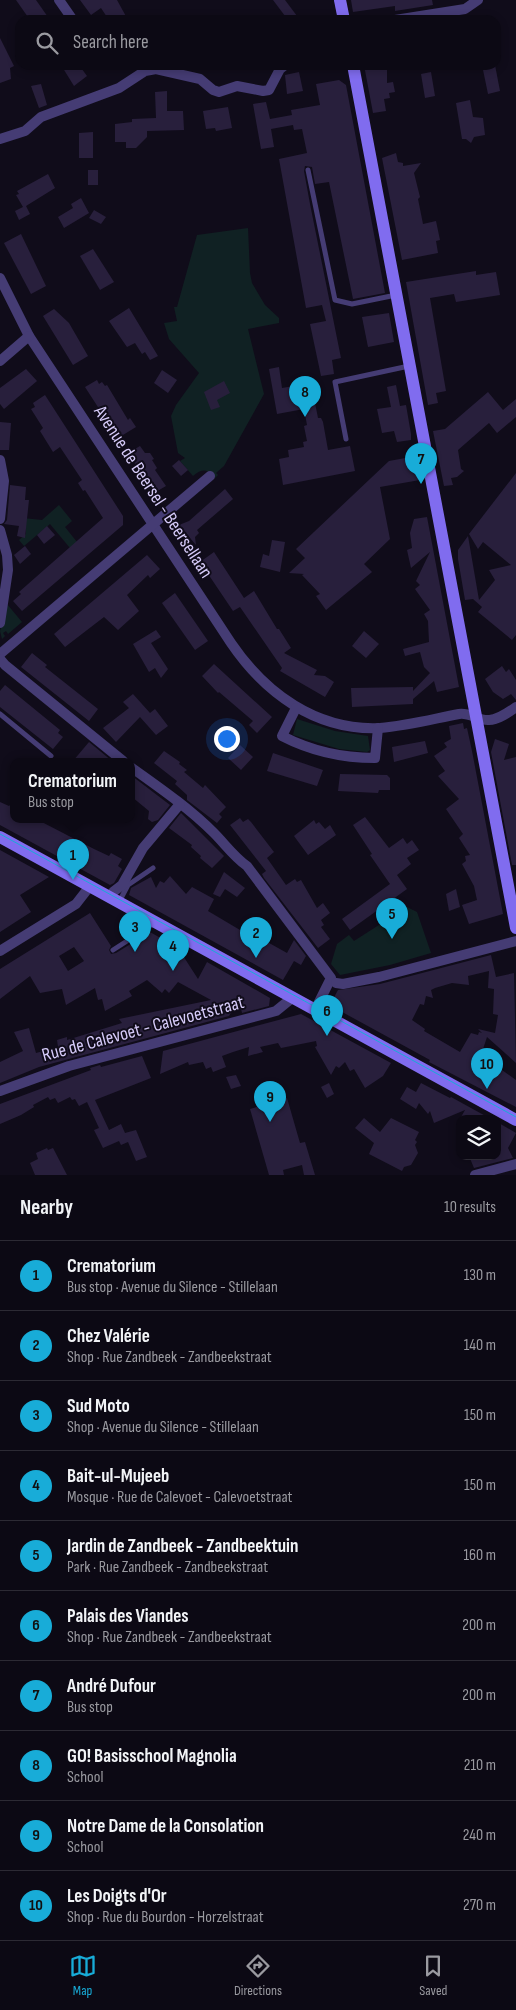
<!DOCTYPE html>
<html lang="en">
<head>
<meta charset="utf-8">
<style>
  body { margin:0; font-family:"Sofia Sans Condensed",sans-serif; background:#1a1722; color:#f1f3f6 }
  .controls { position:absolute; right:15px; bottom:15px; display:grid; overflow:hidden; border-radius:10px; box-shadow:0 2px 8px #0003 }
  .controls button { width:45px; height:45px; display:grid; place-items:center; padding:0; border:0; border-bottom:1px solid #2c2a34; background:#0c0914; color:#f1f3f6; font:25px sans-serif }
  .you { position:absolute; left:226px; top:738px; width:18px; height:18px; margin:-12px; border:4px solid #fff; border-radius:50%; background:#1a73e8; box-shadow:0 0 0 8px #1a73e833 }
  .badge { display:grid; place-items:center; width:32px; height:32px; border-radius:50%; background:#18acd8; color:#111; font-size:16px; font-weight:700 }
  .pin { position:absolute; translate:-50% -41px; filter:drop-shadow(0 1px 2px #0008) }
  .pin::after { content:''; position:absolute; top:26px; width:18px; height:15px; background:inherit; clip-path:polygon(0 0,100% 0,50% 100%) }
  .popup { position:absolute; left:10px; top:758px; width:125px; height:65px; box-sizing:border-box; display:grid; place-content:center; border-radius:10px; background:#0c0914; filter:drop-shadow(0 1px 4px #0005); font-size:16px; white-space:nowrap; color:#9a9aa0 }
  .popup b { font-size:19px; color:#f1f3f6 }
  .popup::after { content:''; position:absolute; left:50%; top:100%; margin-left:-10px; border:10px solid transparent; border-top-color:#0c0914 }
  .list { margin:0; padding:0; list-style:none }
  h2 { display:flex; justify-content:space-between; align-items:center; height:65px; margin:0; padding:0 20px; font-size:21px }
  h2 small { font-size:16px; font-weight:400; color:#9a9aa0 }
  .list li { display:grid; grid-template-columns:32px 1fr auto; gap:15px; align-items:center; box-sizing:border-box; height:70px; padding:0 20px; border-top:1px solid #2c2a34 }
  .list b { display:block; font-size:19px; white-space:nowrap }
  .list p { margin:0; font-size:16px; white-space:nowrap; color:#9a9aa0 }
  .list em { font-size:16px; font-style:normal; color:#9a9aa0 }
  .icon { flex:none; width:28px; height:28px; fill:none; stroke:currentColor; stroke-width:2; stroke-linecap:round; stroke-linejoin:round }
  .map { position:relative; flex:none; width:516px; height:1175px; overflow:hidden }
  .search { position:absolute; background:#0c0914; box-shadow:0 2px 8px #0003; left:15px; right:15px; top:15px; height:55px; display:flex; align-items:center; gap:12px; box-sizing:border-box; padding:0 18px; border-radius:15px; color:#9a9aa0; font-size:19px }
  .sheet { height:765px; background:#0c0914 }
  nav { display:flex; justify-content:space-around; align-items:center; box-sizing:border-box; height:70px; border-top:1px solid #2c2a34; background:#0c0914; font-size:14px; color:#9a9aa0 }
  nav a { display:grid; justify-items:center; gap:2px }
  nav .on { color:#18acd8 }
  .map>svg:first-child { display:block }
</style>
</head>
<body>
<div class="map">
<svg width="516" height="1175" viewBox="0 0 516 1175">
  <rect width="100%" height="100%" fill="#100c1a"/>
  <g fill="#102123">
    <path d="M248 228 250 273 252 283 265 305 279 318V323L248 329 264 394 224 466 216 473 218 475 215 478C207 469 203 468 193 476L180 461 185 458 178 453 171 416 176 405 199 373 169 339 164 323 177 321 174 307H177L197 235Z"/>
    <path d="M59 505 72 521 65 527 77 542 70 548 50 524 24 546 19 540 26 534V528H21L23 518 42 520Z"/>
    <path d="M7 604 22 622 8 634 6 631 3 633 5 636 2 639 0 631Z"/>
    <path d="M297 719 335 731 368 736 370 750 367 752 339 749 293 735Z"/>
    <path d="M407 907 417 912 431 953 390 965 340 975 331 964 337 944 349 935 354 941Z"/>
  </g>
  <g fill="#281f3c" fill-rule="evenodd">
    <path d="M16 0H36L50 20H30Z"/>
    <path d="M80 0H117L128 20H109L101 8 91 15Z"/>
    <path d="M273 0H285L300 20H288Z"/>
    <path d="M351 0H432L433 5 395 11V6L353 12Z"/>
    <path d="M0 38 14 66 10 68 11 79 0 83Z"/>
    <path d="M61 65H79L87 76 74 86Z"/>
    <path d="M364 65H387V83L393 82 395 92 389 93 390 98 384 99 386 111 373 113Z"/>
    <path d="M482 65H495L500 91 488 94Z"/>
    <path d="M299 72 303 91 287 94 285 75Z"/>
    <path d="M431 72 435 96 425 98 421 74Z"/>
    <path d="M339 80 346 85 385 293 353 299 329 182 315 184 312 167 305 166 304 171 310 204 341 358 332 360 334 374 321 376 310 324 326 321 322 305 306 308 279 159 307 153 302 129 294 130 293 125 271 129 274 147 261 149 253 104 266 102 270 119 292 115 291 110 320 105 316 84Z"/>
    <path d="M41 84 47 105 39 108 31 86Z"/>
    <path d="M167 91V111H183L184 130 147 131V137L136 148H126V142H115V124L132 122V119L156 118 155 92Z"/>
    <path d="M470 100 473 117 483 118 485 135 474 137 471 143 466 139H462L456 103Z"/>
    <path d="M228 107 232 128 216 131 215 128 206 129 203 111Z"/>
    <path d="M93 132V158H79V133Z"/>
    <path d="M396 153 398 162 403 163V166L421 163 414 173 420 197 418 199 423 224 436 221 440 240 436 241 438 253 402 260 382 158Z"/>
    <rect x="88" y="170" width="10" height="15"/>
    <path d="M48 174 55 188 26 206 30 214 19 220 15 211 23 207 16 195 19 194 17 191Z"/>
    <path d="M81 198 89 213 64 228 58 217 73 208 71 204Z"/>
    <path d="M94 210 106 217 101 224 89 218Z"/>
    <path d="M21 234 46 286 31 294 4 243Z"/>
    <path d="M93 249 114 282 100 290 80 256Z"/>
    <path d="M476 271V275L496 272 500 295 456 302 454 294 430 298 446 391 436 393 438 403 428 405 406 282Z"/>
    <path d="M129 308 158 356 150 360 145 352 142 354 135 343 127 347 109 321Z"/>
    <path d="M54 309 69 323 88 356 73 365 43 316Z"/>
    <path d="M389 313 394 342 368 347 362 317Z"/>
    <path d="M279 367 282 388 311 383 318 418H321L323 422 328 450 350 446 355 471 283 485 279 459 289 457 288 450 304 447 303 442 307 441 304 426 307 425 304 409 277 414 269 369Z"/>
    <path d="M26 369 37 381 4 409 0 404V388Z"/>
    <path d="M162 370 177 380 168 393 154 383Z"/>
    <path d="M97 380 99 384 102 382 105 386 107 385 128 420 130 418 136 427 118 438 85 387Z"/>
    <path d="M224 381 230 393 217 400 220 407 211 410 204 392Z"/>
    <path d="M396 385 400 406 406 405 411 434V440L397 442 394 431 382 433 377 409 391 407 387 387Z"/>
    <path d="M488 392 503 410 516 399V417L497 433 489 423 458 450 461 469 464 471 457 477 451 478 453 485 444 486 433 431 445 429Z"/>
    <path d="M45 395 123 516V525L22 611 13 601 21 594 19 592 103 518 85 490 83 491 78 483 82 480 60 447 53 452 40 431 43 428 31 409 35 407 33 403Z"/>
    <path d="M0 422 11 423 9 450H0Z"/>
    <path d="M140 446 145 453H150L154 459 152 460 157 468 155 470 166 486 154 493 128 453Z"/>
    <path d="M416 456 420 480 380 487 390 539 364 564 372 572 326 610 316 596 320 594 302 575 304 574 289 573 305 558 296 549 389 461Z"/>
    <path d="M179 460 188 470 181 476 172 466Z"/>
    <path d="M516 473V635L512 640 478 612 482 607 473 599 465 600 458 559V550L468 536 479 600 495 580 489 570 511 565 483 542 478 549 469 534Z"/>
    <path d="M10 485 26 487 25 500H29L25 538 17 536 19 526 4 524 7 520Z"/>
    <path d="M225 489 233 499 197 530 199 533 195 537 196 545 179 525 189 521Z"/>
    <path d="M427 517 459 687 437 692 434 681 413 699V704L352 707 351 688 413 687V691L430 673 424 667 420 652 405 656 403 649 429 642 428 621 424 614 430 610 415 589 420 585 416 581 430 552 411 568 407 550 412 548 410 533 414 519Z"/>
    <path d="M47 526 55 535 44 544 37 535Z"/>
    <path d="M272 540 285 542 280 572 260 567 263 554 269 556Z"/>
    <path d="M25 546 31 554 20 564 14 555Z"/>
    <path d="M214 552 244 598 254 591 277 629H279L291 648 284 653 317 670 314 675 325 676 334 682 325 697 280 671 282 668 240 607 233 611 200 562Z"/>
    <path d="M147 555 160 569 150 578 148 575 127 595 139 611 118 630 104 617 65 647 54 634Z"/>
    <path d="M175 593 208 641 195 650 162 603Z"/>
    <path d="M156 630 161 637 151 643 168 669 161 678 155 668 149 672 133 644Z"/>
    <path d="M364 631 379 644 366 658 352 646Z"/>
    <path d="M32 653 47 665 45 667 98 709 89 721 21 667Z"/>
    <path d="M214 664 272 717 257 733 249 725 253 721 219 692 218 693 202 676Z"/>
    <path d="M502 666 506 672 509 669 516 680V700L511 694 503 699 493 692 485 679Z"/>
    <path d="M5 685 60 730 58 733 63 737 53 749 0 707V691Z"/>
    <path d="M133 694 150 713 155 709 168 726 156 735 140 717 116 742 103 728 129 708 123 702Z"/>
    <path d="M463 723 464 729 467 728 472 751 503 914 469 924 462 905 477 900 474 886 462 864 466 861 465 856 470 855 459 838 463 834 446 809 459 799 438 776 445 771 434 756 447 747 444 743 451 739 449 726Z"/>
    <path d="M495 739 509 744 504 760 516 757V865H512L491 752Z"/>
    <path d="M425 741 428 753 394 762 392 747Z"/>
    <path d="M89 742 112 761H73Z"/>
    <path d="M240 745 253 757 241 770 228 758Z"/>
    <path d="M164 751 180 762 179 764 187 770 184 772 203 788 205 785 226 807 219 814 222 817 217 823 187 800V795L175 784 177 781 154 763Z"/>
    <path d="M273 753 323 770 317 786 267 771Z"/>
    <path d="M340 774 387 775 390 778V790H379L378 793 338 791Z"/>
    <path d="M132 776 170 805 158 820 152 822 148 819 149 811 132 797Z"/>
    <path d="M14 801V819H36L94 849 109 856 111 853 122 859 118 866 122 869 114 883 110 885 0 825V802L9 806Z"/>
    <path d="M181 813 224 856 212 868 200 858 201 856 191 847 192 845 169 828Z"/>
    <path d="M365 817 389 848 403 838 407 844 412 840 419 850 407 858 411 864 397 875 407 889 350 930 342 919 390 884 370 855 372 854 353 825Z"/>
    <path d="M240 818 243 822 248 819 251 822 274 852 267 858 286 885 295 879 297 882 301 880 317 908 323 903 330 913 321 920 324 925 321 927 330 939 318 948 264 878 262 874 266 871 230 825Z"/>
    <path d="M314 820 316 824 319 822 325 829 330 825 336 835 308 855 294 836Z"/>
    <path d="M0 850 49 877 20 895 31 912 0 932Z"/>
    <path d="M224 872 245 888 237 897 225 889 220 897 213 894Z"/>
    <path d="M170 876 186 894 192 887 214 899 208 911 260 942 262 939 287 953 294 940 306 956 301 965 294 961 283 980 129 895 131 888 151 877 156 888 160 881 164 883Z"/>
    <path d="M456 889 460 907 449 911 446 894Z"/>
    <path d="M90 913 111 946 109 950 111 954 116 953 150 932 178 948 198 979 207 962 270 998 269 1006 242 1013 239 999 229 1016 39 1067 0 1083V1062L23 1051 14 1032 29 1028 36 1053 58 1047 57 1040 67 1037V1040L122 1023 119 1019 211 1000 178 982 169 993 165 989 162 993 147 980 129 991 132 996 105 1011 102 999 98 1000 95 988 66 1005 62 989 40 993 30 976 0 999V969ZM74 947 84 961 68 971 59 956Z"/>
    <path d="M491 955 496 977 514 973 516 1063 487 1037 481 1055 516 1080V1107L429 1062 430 1060 333 1007 331 1003 338 990 380 984ZM489 971 488 988 494 989 493 1014 498 1015 495 1033 478 1029 482 1033 479 1032 478 1035 471 1033 460 1052 424 1031 425 1029 412 1020 420 1004 424 1005 426 996 433 998 431 990 435 988 452 983 469 985 468 976Z"/>
    <path d="M301 1014 391 1063 383 1076 365 1088 354 1069 350 1071 345 1062 339 1068 336 1066 331 1075 315 1047 317 1046 316 1041 281 1048 278 1043 260 1047 263 1052 248 1056 249 1047 233 1052 222 1056 226 1067 213 1072 211 1067 206 1069 203 1062 189 1065 188 1062 160 1074 163 1051Z"/>
    <path d="M142 1056 151 1078 95 1100 109 1130 121 1124 125 1133 136 1130 147 1157 136 1161 128 1142 121 1145 119 1141 103 1148 94 1130 99 1128 87 1102 79 1106 75 1099 72 1100 70 1097 58 1103 55 1098 50 1100 48 1097 33 1105 34 1107 21 1115 0 1124V1104L91 1070 90 1068 100 1065 101 1067Z"/>
    <path d="M236 1075 241 1086 231 1089 226 1077Z"/>
    <path d="M329 1083 334 1094 327 1098 321 1087Z"/>
    <path d="M421 1083 450 1098 451 1097 491 1119H460L465 1110 434 1123 430 1111 428 1114 419 1103 416 1109 400 1099 407 1087 416 1092Z"/>
    <path d="M287 1098 300 1143 305 1142 315 1175H304L302 1165 283 1170 284 1175H269L250 1109Z"/>
    <path d="M364 1118 380 1132 391 1118 419 1132 415 1140 417 1142 415 1145 418 1153 411 1165 404 1167 402 1171 369 1154 374 1143 355 1128Z"/>
    <path d="M497 1122 516 1133 508 1148 513 1158 474 1168 469 1156H497Z"/>
    <path d="M47 1148 48 1150 53 1148 67 1175H35L30 1163 38 1159 36 1153Z"/>
  </g>
  <g fill="none" stroke-linecap="round" stroke-linejoin="round">
    <g stroke="#453c74" stroke-width="5">
      <path d="M308 170 335 300 352 304 396 295"/>
      <path d="M346 439 335 382 409 366"/>
      <path d="M0 714 51 756"/>
      <path d="M119 902 128 885 153 868"/>
      <path d="M113 950 155 923"/>
    </g>
    <g stroke="#453c74" stroke-width="10">
      <path d="M59 0 73 20"/>
      <path d="M395 20 465 9 478 0"/>
      <path d="M0 139 25 131 41 117 119 88 145 71 156 69 200 79 213 90 219 92 237 86 263 91 269 90 280 69 285 65"/>
      <path d="M0 278 29 336 231 643C265 693 316 731 380 728 407 726 433 719 459 714 469 712 479 721 489 720 498 720 509 712 516 707"/>
      <path d="M0 361 29 336"/>
      <path d="M0 519 4 481 0 460"/>
      <path d="M0 530 7 555 8 570 0 623"/>
      <path d="M0 654 210 476"/>
      <path d="M0 659 5 665 123 761"/>
      <path d="M296 708 282 736C311 751 343 758 375 758L378 728"/>
      <path d="M132 768C160 788 189 808 214 833 225 844 234 857 247 866L331 978 315 1010"/>
      <path d="M113 892 122 885 143 848 180 804"/>
      <path d="M0 951 76 904 90 886"/>
      <path d="M336 983 343 984 379 977 516 941"/>
      <path d="M0 1091 69 1066 276 1011 292 998"/>
      <path d="M475 1175 516 1164"/>
    </g>
    <g stroke="#806cef" stroke-width="12">
      <path d="M340 0 344 20"/>
      <path d="M353 65 516 928"/>
      <path d="M0 837 516 1120"/>
    </g>
    <path stroke="#18acd8" stroke-width="1" d="M0 834 516 1117"/>
  </g>
  <g text-anchor="middle" dominant-baseline="central" stroke-width="4" stroke-linejoin="round" paint-order="stroke">
    <g font-size="19" fill="#d6cbf9" stroke="#100c1a">
      <text transform="translate(153 492) rotate(57)">Avenue de Beersel - Beersellaan</text>
      <text transform="translate(143 1029) rotate(-15)">Rue de Calevoet - Calevoetstraat</text>
    </g>
  </g>
</svg>
<div class="controls">
<button><svg class="icon" aria-label="layers" viewBox="0 0 24 24"><path d="M12 4l9 5-9 5-9-5zM3 14l9 5 9-5"/></svg></button>
</div>
<div class="you"></div>
<div class="pin badge" style="left:73px;top:880px">1</div>
<div class="popup"><b>Crematorium</b>Bus stop</div>
<div class="pin badge" style="left:256px;top:958px">2</div>
<div class="pin badge" style="left:135px;top:952px">3</div>
<div class="pin badge" style="left:173px;top:971px">4</div>
<div class="pin badge" style="left:392px;top:939px">5</div>
<div class="pin badge" style="left:327px;top:1036px">6</div>
<div class="pin badge" style="left:421px;top:484px">7</div>
<div class="pin badge" style="left:305px;top:417px">8</div>
<div class="pin badge" style="left:270px;top:1122px">9</div>
<div class="pin badge" style="left:487px;top:1089px">10</div>
<div class="search"><svg class="icon" aria-label="search" viewBox="0 0 24 24"><circle cx="10" cy="10" r="6"/><path d="M15 15l6 6"/></svg>Search here</div>
</div>
<section class="sheet">
<h2>Nearby<small>10 results</small></h2>
<ul class="list">
<li><span class="badge">1</span><div><b>Crematorium</b><p>Bus stop · Avenue du Silence - Stillelaan</p></div><em>130 m</em></li>
<li><span class="badge">2</span><div><b>Chez Valérie</b><p>Shop · Rue Zandbeek - Zandbeekstraat</p></div><em>140 m</em></li>
<li><span class="badge">3</span><div><b>Sud Moto</b><p>Shop · Avenue du Silence - Stillelaan</p></div><em>150 m</em></li>
<li><span class="badge">4</span><div><b>Bait-ul-Mujeeb</b><p>Mosque · Rue de Calevoet - Calevoetstraat</p></div><em>150 m</em></li>
<li><span class="badge">5</span><div><b>Jardin de Zandbeek - Zandbeektuin</b><p>Park · Rue Zandbeek - Zandbeekstraat</p></div><em>160 m</em></li>
<li><span class="badge">6</span><div><b>Palais des Viandes</b><p>Shop · Rue Zandbeek - Zandbeekstraat</p></div><em>200 m</em></li>
<li><span class="badge">7</span><div><b>André Dufour</b><p>Bus stop</p></div><em>200 m</em></li>
<li><span class="badge">8</span><div><b>GO! Basisschool Magnolia</b><p>School</p></div><em>210 m</em></li>
<li><span class="badge">9</span><div><b>Notre Dame de la Consolation</b><p>School</p></div><em>240 m</em></li>
<li><span class="badge">10</span><div><b>Les Doigts d'Or</b><p>Shop · Rue du Bourdon - Horzelstraat</p></div><em>270 m</em></li>
</ul>
</section>
<nav>
<a class="on"><svg class="icon" aria-label="map" viewBox="0 0 24 24"><path d="M3 6l6-2 6 2 6-2v14l-6 2-6-2-6 2zM9 4v14M15 6v14"/></svg>Map</a>
<a><svg class="icon" aria-label="directions" viewBox="0 0 24 24"><path d="M12 3l9 9-9 9-9-9zM9 14v-3h6M13 9l2 2-2 2"/></svg>Directions</a>
<a><svg class="icon" aria-label="saved" viewBox="0 0 24 24"><path d="M7 4h10v16l-5-4-5 4z"/></svg>Saved</a>
</nav>
</body>
</html>
